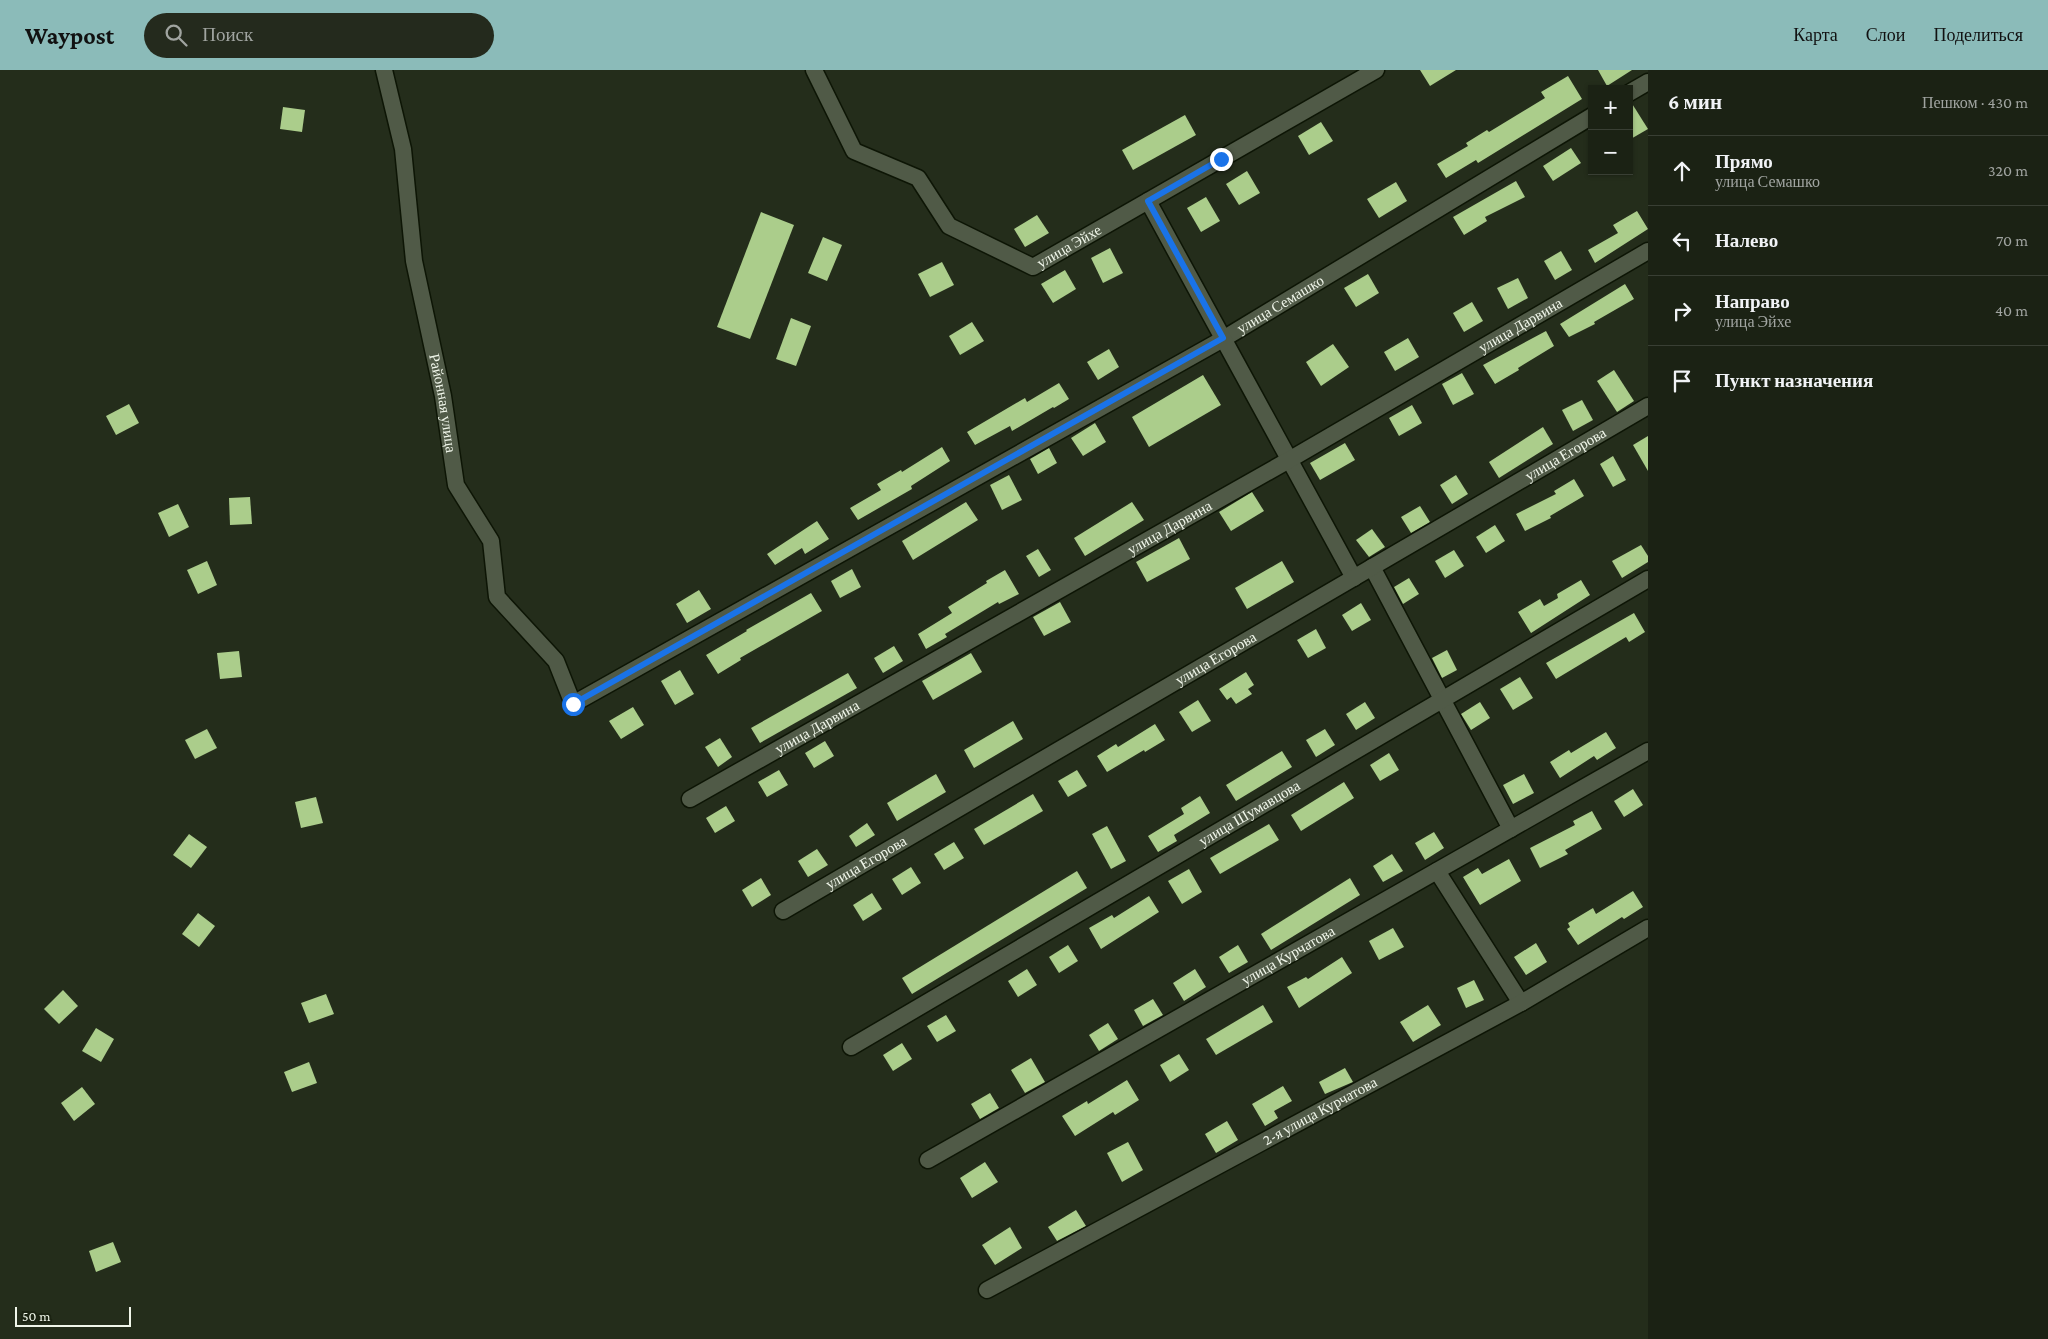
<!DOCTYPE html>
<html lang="ru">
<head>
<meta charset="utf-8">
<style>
  body { margin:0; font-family:"Crimson Pro",serif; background:#242a1d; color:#f1f3f6 }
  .controls { position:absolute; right:15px; top:15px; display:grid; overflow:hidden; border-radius:0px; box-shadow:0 1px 4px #0004 }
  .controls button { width:45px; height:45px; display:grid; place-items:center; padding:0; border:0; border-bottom:1px solid #393f34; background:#1b2214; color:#f1f3f6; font:25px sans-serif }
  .scale { position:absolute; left:15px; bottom:12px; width:116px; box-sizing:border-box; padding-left:5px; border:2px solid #f0f6ea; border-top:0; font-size:14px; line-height:18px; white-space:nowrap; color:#f0f6ea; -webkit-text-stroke:4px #1b2312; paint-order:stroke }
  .stop { position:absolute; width:15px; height:15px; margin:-11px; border:4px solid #1a73e8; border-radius:50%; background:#fff }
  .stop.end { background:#1a73e8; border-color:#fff; box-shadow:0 1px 5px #0008 }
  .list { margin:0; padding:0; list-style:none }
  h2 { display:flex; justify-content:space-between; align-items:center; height:65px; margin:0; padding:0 20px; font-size:21px }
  h2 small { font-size:16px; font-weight:400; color:#a0a4a0 }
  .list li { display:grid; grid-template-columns:32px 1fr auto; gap:15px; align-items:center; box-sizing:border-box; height:70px; padding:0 20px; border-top:1px solid #393f34 }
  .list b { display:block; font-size:19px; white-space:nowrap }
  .list p { margin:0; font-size:16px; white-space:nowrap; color:#a0a4a0 }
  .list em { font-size:16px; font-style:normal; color:#a0a4a0 }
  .icon { flex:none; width:28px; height:28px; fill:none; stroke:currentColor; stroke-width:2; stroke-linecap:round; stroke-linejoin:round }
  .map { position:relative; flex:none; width:1648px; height:1269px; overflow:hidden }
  header { display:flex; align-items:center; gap:30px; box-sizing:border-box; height:70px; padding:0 25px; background:#8bbbb9; color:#111 }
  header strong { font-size:24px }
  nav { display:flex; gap:28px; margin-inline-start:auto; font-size:18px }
  .search { width:350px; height:45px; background:#242a1d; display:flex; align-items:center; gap:12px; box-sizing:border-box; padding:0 18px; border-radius:28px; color:#a0a4a0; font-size:19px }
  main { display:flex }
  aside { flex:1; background:#1b2214 }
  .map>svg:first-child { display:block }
</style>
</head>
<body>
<header>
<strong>Waypost</strong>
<div class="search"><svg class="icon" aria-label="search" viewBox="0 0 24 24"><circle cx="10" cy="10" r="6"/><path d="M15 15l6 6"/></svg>Поиск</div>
<nav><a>Карта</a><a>Слои</a><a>Поделиться</a></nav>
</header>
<main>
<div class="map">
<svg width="1648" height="1269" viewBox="0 0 1648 1269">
  <rect width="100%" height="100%" fill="#242d1b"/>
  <g fill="#abcd8b">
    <path d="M1420 0H1456L1430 16Z"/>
    <path d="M1598 0H1632L1607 16Z"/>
    <path d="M1568 6 1582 29 1478 93 1476 90 1446 108 1437 94 1468 76 1466 73 1487 60 1489 62 1545 28 1541 22Z"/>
    <path d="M1631 32 1648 59 1629 70V33Z"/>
    <path d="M283 37 305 40 302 62 280 59Z"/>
    <path d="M1185 45 1196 65 1133 100 1122 80Z"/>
    <path d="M1321 52 1333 71 1309 85 1298 66Z"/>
    <path d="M1571 78 1581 93 1553 111 1543 96Z"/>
    <path d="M1247 101 1260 123 1239 135 1226 114Z"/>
    <path d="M1516 111 1525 127 1485 147 1487 151 1464 165 1453 147Z"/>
    <path d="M1396 112 1407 131 1379 148 1367 129Z"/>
    <path d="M1206 127 1220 151 1201 162 1187 138Z"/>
    <path d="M1637 141 1648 159 1595 193 1588 180 1618 163 1613 155Z"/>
    <path d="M761 142 794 155 750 269 717 257Z"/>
    <path d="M1037 145 1049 163 1025 177 1014 159Z"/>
    <path d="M823 167 842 175 827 211 808 203Z"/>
    <path d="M1110 178 1123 203 1103 213 1091 188Z"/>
    <path d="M1561 181 1572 200 1555 210 1544 191Z"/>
    <path d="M942 192 954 215 930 227 918 204Z"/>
    <path d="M1065 200 1076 219 1053 233 1041 214Z"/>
    <path d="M1368 204 1379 223 1356 237 1344 218Z"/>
    <path d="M1518 208 1528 228 1508 239 1497 218Z"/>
    <path d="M1625 214 1634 229 1594 252 1595 254 1569 267 1560 254Z"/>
    <path d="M1472 232 1483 251 1464 262 1453 243Z"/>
    <path d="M791 248 811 256 796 296 776 289Z"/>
    <path d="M972 252 984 271 960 285 949 266Z"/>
    <path d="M1546 261 1554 276 1518 298 1519 300 1495 314 1483 295Z"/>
    <path d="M1408 268 1419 287 1395 301 1384 282Z"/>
    <path d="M1333 274 1349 297 1321 316 1306 292Z"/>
    <path d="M1109 279 1119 297 1098 310 1087 292Z"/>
    <path d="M1614 300 1634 331 1617 342 1597 311Z"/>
    <path d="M1462 303 1474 324 1453 335 1442 314Z"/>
    <path d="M1203 305 1221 335 1149 377 1132 347Z"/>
    <path d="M1059 313 1069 329 1054 338 1053 337 1012 361 1010 356 975 375 967 362 1025 328 1027 332Z"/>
    <path d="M1582 330 1593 350 1573 361 1562 340Z"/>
    <path d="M129 334 139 353 116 365 106 346Z"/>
    <path d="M1412 335 1422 353 1399 366 1389 348Z"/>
    <path d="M1095 353 1106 372 1083 386 1071 368Z"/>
    <path d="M1543 357 1553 374 1499 408 1489 392Z"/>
    <path d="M1648 366V401L1633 375Z"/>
    <path d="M1345 373 1355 390 1320 410 1310 393Z"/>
    <path d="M942 377 950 391 911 416 912 419 858 450 850 438 881 420 877 414 901 400 902 402Z"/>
    <path d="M1049 378 1057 393 1038 404 1030 389Z"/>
    <path d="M1613 386 1626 410 1613 417 1600 394Z"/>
    <path d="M1009 405 1022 430 1002 440 990 415Z"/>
    <path d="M1456 405 1468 424 1452 434 1440 415Z"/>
    <path d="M1574 409 1584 426 1550 446 1551 448 1525 461 1516 444 1556 424 1554 421Z"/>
    <path d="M1252 422 1264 441 1231 461 1219 442Z"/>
    <path d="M250 427 252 454 230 455 229 428Z"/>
    <path d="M966 432 978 450 913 490 902 471Z"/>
    <path d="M1132 432 1144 450 1085 486 1074 468Z"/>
    <path d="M178 434 189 457 169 467 158 443Z"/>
    <path d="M1420 436 1430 452 1411 463 1401 447Z"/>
    <path d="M817 451 829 469 805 484 802 478 775 495 767 484Z"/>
    <path d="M1495 455 1505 471 1486 483 1476 467Z"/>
    <path d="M1372 459 1385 477 1369 487 1356 470Z"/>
    <path d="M1179 468 1190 489 1147 512 1136 492Z"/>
    <path d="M1641 475 1648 486V492L1622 508 1612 491Z"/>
    <path d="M1038 479 1051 500 1039 507 1026 486Z"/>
    <path d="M1454 480 1464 496 1445 508 1435 491Z"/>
    <path d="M207 491 217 515 198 524 187 500Z"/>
    <path d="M1282 491 1294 512 1247 539 1235 518Z"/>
    <path d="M852 499 861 517 840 528 831 511Z"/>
    <path d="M1005 500 1019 524 999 534 998 532 945 564 947 567 926 579 918 564 952 543 948 537 987 513 986 511Z"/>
    <path d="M1409 508 1419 524 1403 534 1394 517Z"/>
    <path d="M1581 510 1590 525 1531 563 1518 542 1540 529 1544 536 1558 528 1557 524Z"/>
    <path d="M699 520 711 539 687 553 676 534Z"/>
    <path d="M811 523 822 541 740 588 741 590 718 604 706 585 747 561 746 560Z"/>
    <path d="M1060 532 1071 552 1044 566 1033 547Z"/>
    <path d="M1361 533 1371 550 1352 561 1342 545Z"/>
    <path d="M1634 543 1645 562 1629 572 1626 567 1556 609 1546 593Z"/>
    <path d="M1316 559 1326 578 1308 588 1297 570Z"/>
    <path d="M894 576 903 591 883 603 874 588Z"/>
    <path d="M1447 580 1457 600 1442 608 1432 588Z"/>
    <path d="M239 581 242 607 220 609 217 583Z"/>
    <path d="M971 583 982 602 933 630 922 611Z"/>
    <path d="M680 600 694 624 675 635 661 611Z"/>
    <path d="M1246 602 1254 615 1248 619 1252 624 1236 634 1231 627 1227 630 1219 619Z"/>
    <path d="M848 603 857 618 760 673 751 658Z"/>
    <path d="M1520 607 1533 628 1513 640 1500 619Z"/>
    <path d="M1198 630 1211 651 1192 662 1179 642Z"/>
    <path d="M1365 632 1375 648 1356 660 1346 644Z"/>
    <path d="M1480 632 1490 648 1471 660 1461 644Z"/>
    <path d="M633 637 644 655 621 669 609 651Z"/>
    <path d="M1013 651 1023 669 974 698 964 680Z"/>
    <path d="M1155 654 1165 670 1145 682 1144 680 1107 702 1097 686 1116 674 1118 677Z"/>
    <path d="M207 659 217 678 195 689 185 670Z"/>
    <path d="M1325 659 1335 675 1316 687 1306 670Z"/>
    <path d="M1606 662 1616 678 1597 690 1594 686 1560 708 1550 692 1569 680 1571 683Z"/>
    <path d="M720 668 732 687 718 697 705 677Z"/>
    <path d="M825 671 834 686 814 698 805 683Z"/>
    <path d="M1282 681 1292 697 1236 731 1226 715Z"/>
    <path d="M1389 683 1399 700 1380 711 1370 695Z"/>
    <path d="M779 700 788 715 767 727 758 712Z"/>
    <path d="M1077 700 1087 716 1068 727 1058 711Z"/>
    <path d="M936 704 946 722 897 751 887 733Z"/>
    <path d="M1524 704 1534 723 1513 734 1503 715Z"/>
    <path d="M1344 712 1354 728 1301 761 1291 745Z"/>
    <path d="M1633 719 1643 735 1624 747 1614 731Z"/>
    <path d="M1033 724 1043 741 984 775 974 759Z"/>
    <path d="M1200 726 1210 743 1174 765 1177 771 1158 782 1148 766 1184 744 1181 738Z"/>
    <path d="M316 727 323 753 301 758 295 732Z"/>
    <path d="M726 736 735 751 715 763 706 748Z"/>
    <path d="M1592 741 1602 759 1565 780 1568 784 1540 798 1530 778 1575 755 1573 751Z"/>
    <path d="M867 753 875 765 856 777 849 766Z"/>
    <path d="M1269 754 1279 770 1220 804 1210 788Z"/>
    <path d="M1107 756 1126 791 1111 799 1092 764Z"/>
    <path d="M1434 762 1444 778 1425 790 1415 773Z"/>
    <path d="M189 764 207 777 191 798 173 785Z"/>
    <path d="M954 772 964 788 944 800 934 784Z"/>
    <path d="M817 779 828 795 808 807 798 791Z"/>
    <path d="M1392 784 1403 801 1383 812 1373 796Z"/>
    <path d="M1509 789 1521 811 1480 835 1463 807 1478 798 1482 804Z"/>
    <path d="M911 797 921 813 902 825 892 809Z"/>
    <path d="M1189 799 1202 822 1182 834 1168 811Z"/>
    <path d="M1077 801 1087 818 912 924 902 908Z"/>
    <path d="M761 808 771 825 752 837 742 820Z"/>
    <path d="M1350 808 1360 825 1271 880 1261 864Z"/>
    <path d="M1633 821 1643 837 1624 849 1622 847 1578 875 1567 859 1570 857 1568 853 1593 838 1596 844Z"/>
    <path d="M872 823 882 839 863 851 853 835Z"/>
    <path d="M1149 826 1159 842 1101 879 1089 858 1112 845 1114 848Z"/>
    <path d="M198 843 215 856 199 877 182 864Z"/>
    <path d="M1393 858 1404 877 1379 890 1369 871Z"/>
    <path d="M1536 873 1547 892 1526 905 1514 887Z"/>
    <path d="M1068 875 1078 891 1059 903 1049 887Z"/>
    <path d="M1238 875 1248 892 1229 903 1219 887Z"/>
    <path d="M1342 887 1352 903 1299 938 1287 917 1306 907 1308 909Z"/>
    <path d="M1027 899 1037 915 1018 927 1008 911Z"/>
    <path d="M1195 899 1206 917 1184 931 1173 913Z"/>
    <path d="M1474 910 1484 930 1466 938 1457 918Z"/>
    <path d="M63 920 78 936 59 954 44 939Z"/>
    <path d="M326 924 334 944 309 953 301 933Z"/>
    <path d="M1153 929 1163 945 1143 956 1134 940Z"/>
    <path d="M1263 935 1273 952 1216 985 1206 969Z"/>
    <path d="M1428 935 1441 955 1413 972 1400 952Z"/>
    <path d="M946 945 956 961 937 972 927 956Z"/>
    <path d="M1108 953 1118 969 1099 981 1089 965Z"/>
    <path d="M96 958 114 969 101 992 82 981Z"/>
    <path d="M902 973 912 989 893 1001 883 985Z"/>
    <path d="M1179 984 1189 1000 1170 1012 1160 995Z"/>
    <path d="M1031 988 1045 1012 1025 1023 1011 1000Z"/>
    <path d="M309 992 317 1013 292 1022 284 1002Z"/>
    <path d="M1345 998 1353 1012 1325 1024 1319 1012Z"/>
    <path d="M1127 1010 1139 1030 1115 1045 1113 1042 1075 1066 1062 1046 1087 1031 1088 1034Z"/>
    <path d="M1283 1016 1292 1031 1274 1041 1278 1048 1265 1056 1252 1034Z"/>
    <path d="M82 1017 95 1034 74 1051 61 1033Z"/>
    <path d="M990 1023 999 1038 980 1049 971 1034Z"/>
    <path d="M1227 1051 1238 1070 1216 1083 1205 1064Z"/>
    <path d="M1128 1072 1143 1100 1122 1112 1107 1083Z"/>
    <path d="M985 1092 998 1112 972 1128 960 1108Z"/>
    <path d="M1076 1140 1086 1156 1057 1171 1048 1157Z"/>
    <path d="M1010 1157 1022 1178 995 1195 982 1175Z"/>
    <path d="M113 1172 121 1192 96 1202 89 1181Z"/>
  </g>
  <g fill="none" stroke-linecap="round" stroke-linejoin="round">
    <g stroke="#0d1505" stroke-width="19">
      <g id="minor">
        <path id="s1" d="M384 0 403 79 414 191 443 326 456 415 491 471 497 527 556 591 573 634 1223 269 1592 46"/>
        <path id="s2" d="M814 0 854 81 918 108 949 156 1033 197 1376 0"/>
        <path d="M1629 23 1648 12"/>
        <path d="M1148 131 1354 508"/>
        <path d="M1372 497 1511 759"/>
        <path id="s3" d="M690 729 1289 390 1648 181"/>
        <path d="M1437 801 1521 933"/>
        <path id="s4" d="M783 841 1648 336"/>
        <path id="s5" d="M851 977 1648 509"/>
        <path id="s6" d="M928 1090 1648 681"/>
        <path id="s7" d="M987 1220 1521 933 1648 858"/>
      </g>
    </g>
    <use href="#minor" stroke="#505a47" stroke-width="16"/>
  </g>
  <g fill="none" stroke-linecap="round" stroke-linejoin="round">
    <path stroke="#1a73e8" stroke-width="6" d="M573 634 1223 268 1148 131 1221 89"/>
  </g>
  <g text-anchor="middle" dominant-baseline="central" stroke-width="5" stroke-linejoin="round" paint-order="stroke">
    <g font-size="15" fill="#f0f6ea" stroke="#1b2312">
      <text stroke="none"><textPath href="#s2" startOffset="352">улица Эйхе</textPath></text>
      <text stroke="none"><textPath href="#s1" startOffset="1490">улица Семашко</textPath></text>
      <text stroke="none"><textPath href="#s3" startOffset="956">улица Дарвина</textPath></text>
      <text stroke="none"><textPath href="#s1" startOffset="339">Районная улица</textPath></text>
      <text stroke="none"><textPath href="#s4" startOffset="906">улица Егорова</textPath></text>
      <text stroke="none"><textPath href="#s3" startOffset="551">улица Дарвина</textPath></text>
      <text stroke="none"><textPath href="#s4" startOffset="501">улица Егорова</textPath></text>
      <text stroke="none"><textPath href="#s3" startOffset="146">улица Дарвина</textPath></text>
      <text stroke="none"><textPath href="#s5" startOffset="462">улица Шумавцова</textPath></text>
      <text stroke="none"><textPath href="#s4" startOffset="96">улица Егорова</textPath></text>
      <text stroke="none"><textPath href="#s6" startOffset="414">улица Курчатова</textPath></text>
      <text stroke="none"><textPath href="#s7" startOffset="378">2-я улица Курчатова</textPath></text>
    </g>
  </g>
</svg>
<div class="controls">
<button>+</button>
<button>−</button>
</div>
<div class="scale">50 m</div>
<div class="stop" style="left:573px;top:634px"></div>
<div class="stop end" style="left:1221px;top:89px"></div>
</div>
<aside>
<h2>6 мин<small>Пешком · 430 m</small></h2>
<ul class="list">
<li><svg class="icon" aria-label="ahead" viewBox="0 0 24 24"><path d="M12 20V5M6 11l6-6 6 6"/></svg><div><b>Прямо</b><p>улица Семашко</p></div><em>320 m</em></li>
<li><svg class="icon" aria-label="left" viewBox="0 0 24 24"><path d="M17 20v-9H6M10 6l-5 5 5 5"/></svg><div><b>Налево</b></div><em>70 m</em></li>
<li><svg class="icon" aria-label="right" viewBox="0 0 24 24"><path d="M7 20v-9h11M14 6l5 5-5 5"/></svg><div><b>Направо</b><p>улица Эйхе</p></div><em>40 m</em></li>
<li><svg class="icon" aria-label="arrive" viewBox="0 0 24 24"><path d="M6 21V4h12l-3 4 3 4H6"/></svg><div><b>Пункт назначения</b></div></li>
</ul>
</aside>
</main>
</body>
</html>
